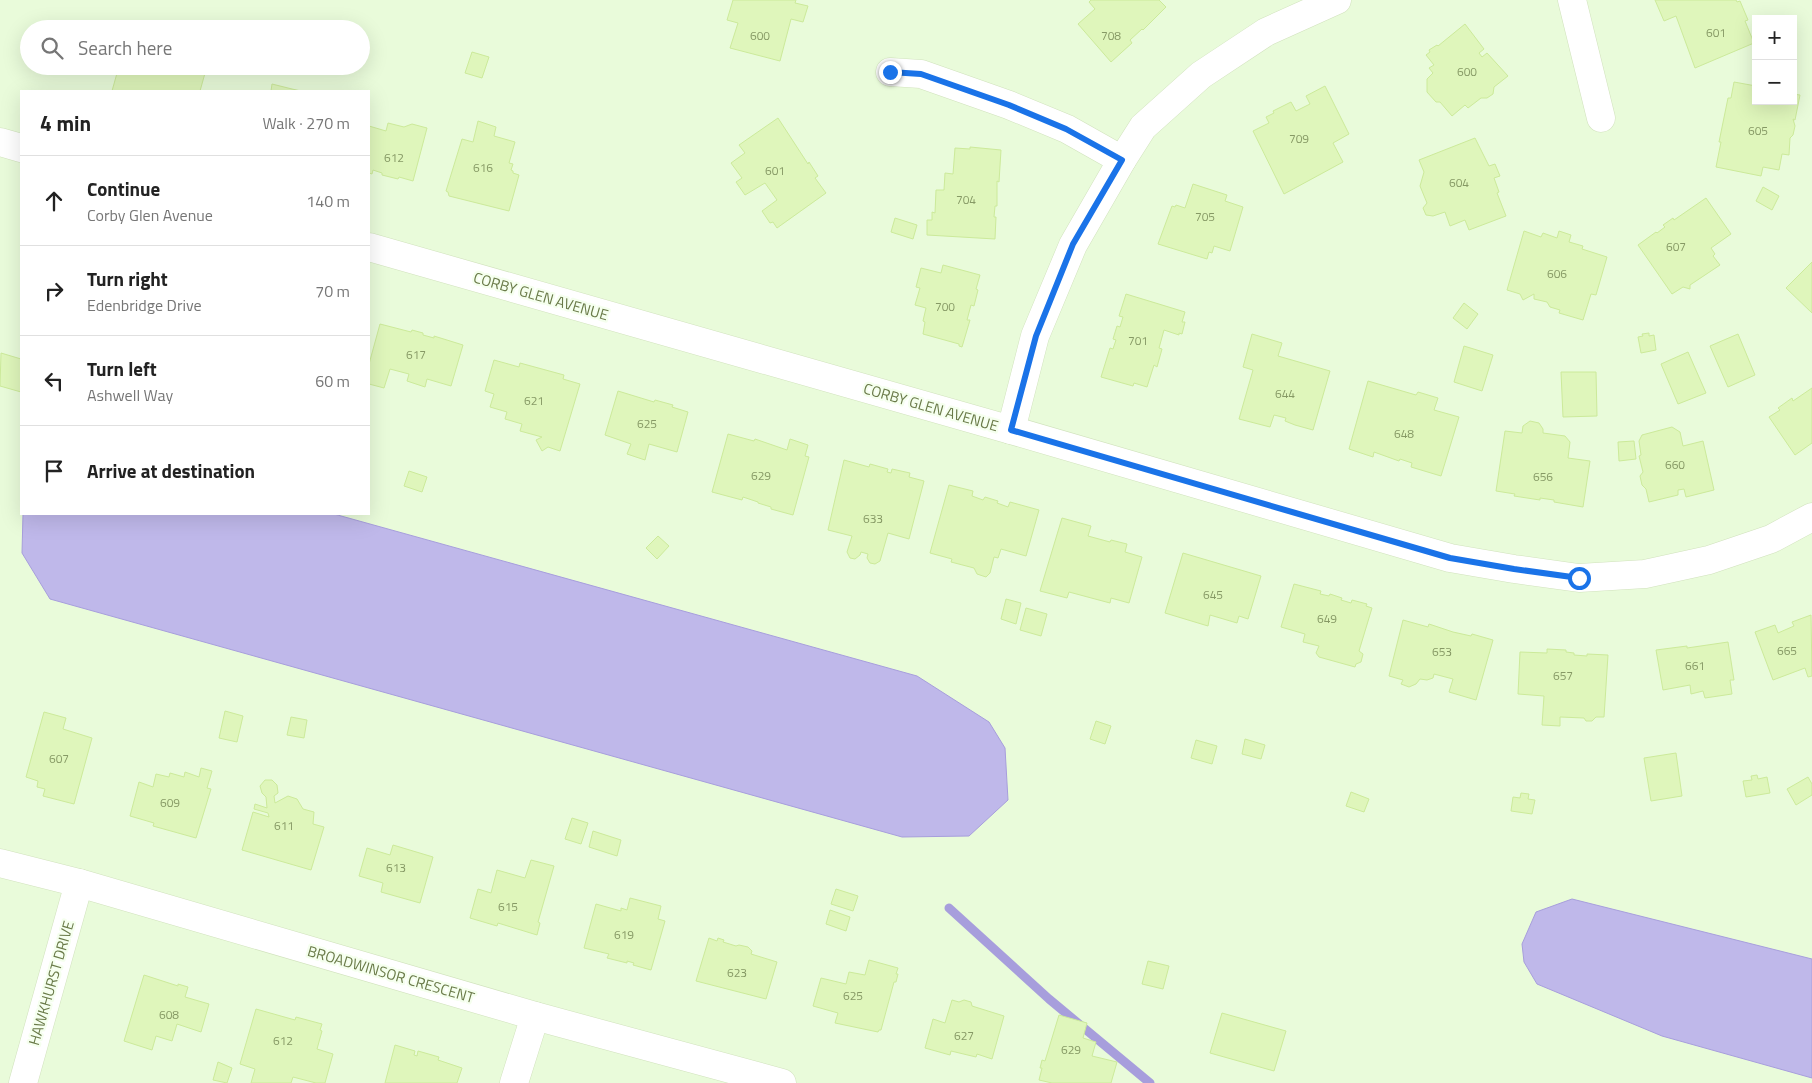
<!DOCTYPE html>
<html lang="en">
<head>
<meta charset="utf-8">
<style>
  body { margin:0; font-family:"Titillium Web",sans-serif; background:#f6f6f6; color:#222 }
  .controls { position:absolute; right:15px; top:15px; display:grid; overflow:hidden; border-radius:0px; box-shadow:0 5px 20px #0002 }
  .controls button { width:45px; height:45px; display:grid; place-items:center; padding:0; border:0; border-bottom:1px solid #e0e0e0; background:#fff; color:#222; font:25px sans-serif }
  .stop { position:absolute; width:15px; height:15px; margin:-11px; border:4px solid #1a73e8; border-radius:50%; background:#fff }
  .stop.end { background:#1a73e8; border-color:#fff; box-shadow:0 1px 5px #0008 }
  .list { margin:0; padding:0; list-style:none }
  h2 { display:flex; justify-content:space-between; align-items:center; height:65px; margin:0; padding:0 20px; font-size:21px }
  h2 small { font-size:16px; font-weight:400; color:#767676 }
  .list li { display:grid; grid-template-columns:32px 1fr auto; gap:15px; align-items:center; box-sizing:border-box; height:90px; padding:0 20px; border-top:1px solid #e0e0e0 }
  .list b { display:block; font-size:19px; white-space:nowrap }
  .list p { margin:0; font-size:16px; white-space:nowrap; color:#767676 }
  .list em { font-size:16px; font-style:normal; color:#767676 }
  .icon { flex:none; width:28px; height:28px; fill:none; stroke:currentColor; stroke-width:2; stroke-linecap:round; stroke-linejoin:round }
  .map { position:relative; flex:none; width:1812px; height:1083px; overflow:hidden }
  .search { position:absolute; background:#fff; box-shadow:0 5px 20px #0002; left:20px; top:20px; width:350px; height:55px; display:flex; align-items:center; gap:12px; box-sizing:border-box; padding:0 18px; border-radius:28px; color:#767676; font-size:19px }
  .panel { position:absolute; background:#fff; box-shadow:0 5px 20px #0002; left:20px; top:90px; width:350px; height:425px; border-radius:0px }
  .map>svg:first-child { display:block }
</style>
</head>
<body>
<div class="map">
<svg width="1812" height="1083" viewBox="0 0 1812 1083">
  <rect width="100%" height="100%" fill="#f0fee6"/>
  <path fill="#e9fbda" fill-rule="evenodd" d="M0 0H1812V1083H0ZM1756 19H1793V101H1756ZM29 29H361V66H29ZM21 91H369V514H21Z"/>
  <g fill="#bfb8ea" stroke="#a79edc">
    <path d="M23 514H334L917 676 989 722 1005 748 1008 800 969 836 902 837 50 599 22 553Z"/>
    <path d="M1572 899 1812 959V1078L1662 1036 1537 984 1524 962 1522 944 1536 912Z"/>
  </g>
  <g fill="none" stroke-linecap="round" stroke-linejoin="round">
    <path stroke="#a79edc" stroke-width="9" d="M949 908 1049 999 1150 1083"/>
  </g>
  <g fill="#dff6bb" stroke="#ccea9a">
    <path d="M733 0H796L795 3 808 6 803 22 791 19 780 61 730 48 738 23 727 20Z"/>
    <path d="M1091 0H1159L1166 7 1143 30 1142 29 1130 40 1132 43 1111 62 1078 24 1095 9 1089 2Z"/>
    <path d="M1655 0H1736L1737 2 1740 1 1748 20 1745 21 1754 43 1695 68 1676 16 1664 21Z"/>
    <path d="M1465 24 1484 49 1479 53 1482 57 1487 53 1508 76 1494 87 1493 94 1487 98H1481L1468 108 1465 105 1452 116 1440 102H1436L1427 92V79L1433 73 1429 68 1434 65 1426 55 1430 52 1429 50 1437 45 1438 46Z"/>
    <path d="M472 52 489 57 482 78 465 73Z"/>
    <path d="M119 66 146 68V66H207L200 91H112Z"/>
    <path d="M1734 82 1756 86V101H1793V94L1800 95 1795 120 1793 119 1795 126 1793 135 1790 138 1789 155 1782 154 1779 170 1763 167 1761 176 1716 167 1721 142H1719L1728 98H1731Z"/>
    <path d="M272 84 292 89 301 91H271Z"/>
    <path d="M1325 86 1349 134 1333 143 1343 162 1284 194 1253 131 1269 123 1266 117 1274 113 1273 111 1291 102 1296 111 1310 104 1306 96Z"/>
    <path d="M778 118 808 164 809 162 818 176 815 178 826 193 777 228 773 222 770 223 762 211 777 200 765 183 745 195 736 182 742 178 731 163 745 153 739 145Z"/>
    <path d="M478 121 496 127 494 136 515 142 509 163 513 164 511 170 513 171V173L519 175 509 211 449 196 448 192 446 191 462 139 473 142Z"/>
    <path d="M388 123 404 127 412 124 427 128 413 181 399 177 398 179 382 175V173L373 170 372 174 369 173V126L386 131Z"/>
    <path d="M1475 138 1489 166 1495 164 1500 176 1494 178 1499 192 1497 193 1506 216 1469 230 1465 220 1450 226 1445 212 1433 216 1426 215 1423 208 1427 203 1420 186 1424 172 1419 160Z"/>
    <path d="M970 147 1001 150 999 182 997 181V206H995L994 217H996L995 239 927 235V220H932V212L935 213 936 190H944L945 173 953 174 955 148 970 149Z"/>
    <path d="M1193 184 1227 195 1225 201 1243 207 1230 251 1214 246 1212 253 1209 252 1207 259 1158 244 1172 206 1175 207 1176 205 1185 208Z"/>
    <path d="M1763 187 1779 196 1772 210 1756 201Z"/>
    <path d="M1706 198 1731 234 1711 248 1715 254 1713 256 1720 265 1690 285V289L1683 287 1672 294 1638 245 1656 232 1657 233 1665 227 1663 225 1673 218 1674 220Z"/>
    <path d="M895 218 917 225 913 239 891 232Z"/>
    <path d="M1524 231 1541 237 1543 233 1557 238 1559 231 1571 235 1569 242 1583 246 1582 249 1607 257 1596 295 1591 294 1583 320 1559 313 1560 310 1550 307 1547 302 1534 299V294L1523 300 1520 294 1507 290Z"/>
    <path d="M1812 262V313L1786 288Z"/>
    <path d="M943 265 980 275 976 289 978 290 974 306 971 305 967 320H970L962 347 959 346V344L923 334 925 322 923 321 926 308 915 305 920 288 916 287 921 268 941 273Z"/>
    <path d="M1126 294 1185 312 1182 322H1185L1182 334 1179 333V335L1164 330 1159 348 1162 349 1157 367 1154 365 1147 387 1134 383 1133 386 1101 377 1110 348 1113 349 1116 340 1113 339 1117 326 1120 327 1123 317 1119 316Z"/>
    <path d="M1464 303 1478 314 1467 329 1453 318Z"/>
    <path d="M380 324 411 332 412 330 423 333V335L434 338V336L463 345 451 386 427 379 425 387 407 381 409 374 390 369 384 388 369 384V364Z"/>
    <path d="M1649 333V336L1654 335 1656 350 1641 353 1638 337 1643 336 1642 334Z"/>
    <path d="M1252 334 1282 343 1278 356 1330 371 1313 430 1295 425 1285 421 1286 418 1274 415 1270 427 1239 419 1253 370 1243 367Z"/>
    <path d="M1738 334 1755 375 1728 387 1710 346Z"/>
    <path d="M1464 346 1493 355 1482 391 1454 382Z"/>
    <path d="M1688 352 1706 393 1678 404 1661 364Z"/>
    <path d="M1 353 21 359V392L0 386Z"/>
    <path d="M494 360 519 367 520 363 564 375 563 379 580 384 560 451 548 447 542 451 536 440 542 437 520 431 522 424 505 419 507 412 490 407 494 394 485 391Z"/>
    <path d="M1561 372H1596L1597 416 1563 417Z"/>
    <path d="M1368 381 1416 395 1418 392 1438 398 1434 410 1459 417 1441 476 1411 467 1412 463 1400 459 1399 461 1374 452 1373 457 1349 449Z"/>
    <path d="M1812 388V443L1795 455 1769 417 1780 410 1778 408 1792 398 1793 401Z"/>
    <path d="M618 391 654 402 655 400 673 405 672 407 688 412 677 452 649 444 645 460 627 454 631 444 605 435Z"/>
    <path d="M1530 421 1539 423 1543 429V433L1565 436 1570 442 1568 458 1590 461 1583 507 1554 502V500L1540 498V500L1514 496 1515 494 1496 491 1505 431 1522 433 1523 426Z"/>
    <path d="M1672 427 1680 432 1683 446 1703 441 1714 490 1686 497 1684 489 1678 490V495L1649 502 1646 489 1642 485 1640 476 1643 472 1639 456 1641 455 1639 441 1642 435Z"/>
    <path d="M728 434 754 441 755 439 787 450 790 439 808 445 805 456 809 457 793 515 771 509V507L758 503V502L743 497 742 500 712 492Z"/>
    <path d="M1634 441 1636 459 1619 461 1618 442Z"/>
    <path d="M844 460 869 467 870 464 888 469 887 472 891 473 892 469 910 473 909 477 924 481 909 539 888 533 880 561 875 564 870 563 867 558 868 554 861 552 860 555 855 559 850 558 847 552 852 536 828 530Z"/>
    <path d="M409 471 427 477 422 492 404 486Z"/>
    <path d="M949 485 973 491 972 496 983 500 985 497 998 501 997 503 1008 507 1010 502 1039 510 1026 556 1001 549 998 558 994 557 990 573 986 577 977 574 974 568 951 562 952 559 930 553Z"/>
    <path d="M1062 518 1091 526 1088 536 1110 542 1111 540 1127 544 1125 552 1142 557 1129 603 1111 598 1110 603 1069 592 1067 598 1040 591Z"/>
    <path d="M658 536 669 546 657 559 646 548Z"/>
    <path d="M1183 553 1261 576 1248 619 1239 616 1237 623 1210 615 1208 626 1165 613Z"/>
    <path d="M1294 584 1321 591 1320 594 1329 596 1330 594 1342 598 1341 600 1351 603 1352 600 1367 604 1366 606 1372 608 1359 651 1363 654 1361 662 1356 664 1355 667 1319 657 1316 653 1319 646 1303 642 1305 634 1281 627Z"/>
    <path d="M1006 599 1021 603 1016 624 1001 619Z"/>
    <path d="M1026 608 1047 614 1041 636 1020 630Z"/>
    <path d="M1811 615 1812 676 1808 677 1805 668 1773 680 1755 632 1775 625 1778 633 1794 626 1792 622Z"/>
    <path d="M1403 620 1428 627 1429 624 1453 632 1471 636 1472 634 1493 640 1476 700 1449 692 1453 679 1434 674 1433 678 1427 680 1420 679 1416 684 1409 687 1401 684 1403 680 1389 676Z"/>
    <path d="M1728 642 1734 680H1730L1732 694 1705 698 1703 691 1691 694 1690 685 1663 690 1656 650 1687 646V648Z"/>
    <path d="M1547 649 1566 650V652L1574 653V655L1587 656V654L1608 655 1604 717H1596L1592 721H1586L1584 718 1560 717V726L1542 725 1544 696 1518 694 1520 652 1547 653Z"/>
    <path d="M225 711 243 716 237 742 219 738Z"/>
    <path d="M44 712 66 718 63 729 92 738 74 804 43 796 45 789 37 787 38 781 26 777Z"/>
    <path d="M291 717 307 720 304 738 287 735Z"/>
    <path d="M1096 721 1111 726 1105 744 1090 739Z"/>
    <path d="M1245 739 1265 745 1261 759 1242 754Z"/>
    <path d="M1196 740 1217 746 1212 764 1191 758Z"/>
    <path d="M1676 753 1682 796 1651 801 1644 758Z"/>
    <path d="M201 768 212 771 207 788 211 789 196 838 153 826 154 823 130 816 139 782 153 787 156 774 169 777 170 773 184 777 185 772 199 777Z"/>
    <path d="M1757 775 1758 779 1767 777 1770 793 1746 797 1743 781 1752 780 1751 776Z"/>
    <path d="M1808 777 1812 784V795L1796 805 1787 789Z"/>
    <path d="M265 780H272L277 785 278 793 274 796 275 803 288 796 297 799 303 809 314 812 313 824 324 827 311 870 242 850 253 812 269 817 268 813 254 809 255 804 267 808 266 797 262 793 260 786Z"/>
    <path d="M1351 792 1369 799 1364 812 1346 806Z"/>
    <path d="M1521 793 1529 794 1528 799 1535 800 1532 814 1511 811 1513 797 1520 798Z"/>
    <path d="M572 818 588 823 581 844 565 839Z"/>
    <path d="M593 831 621 840 617 856 589 847Z"/>
    <path d="M393 845 433 857 420 903 381 892 383 883 359 876 367 848 390 855Z"/>
    <path d="M531 860 554 866 538 922 540 923 537 935 498 923 497 926 470 918 478 889 491 893 497 870 525 878Z"/>
    <path d="M836 889 858 896 853 911 831 904Z"/>
    <path d="M630 898 661 906 658 919 665 921 651 970 633 965 634 963 627 961V963L607 958 609 954 584 948 596 904 621 911V908L627 910Z"/>
    <path d="M830 910 850 917 846 931 826 924Z"/>
    <path d="M709 938 717 941 718 938 724 940 723 942 736 946 739 945 748 947 752 951 751 954 777 962 766 999 696 981Z"/>
    <path d="M869 960 898 968 896 974H898L896 982H894L881 1030H879L878 1032 835 1023 838 1013 813 1006 821 978 846 984 849 972 865 975Z"/>
    <path d="M1148 961 1169 966 1163 989 1142 984Z"/>
    <path d="M144 975 178 986V984L188 987 185 997 209 1004 201 1032 177 1024 172 1041 156 1036 152 1050 124 1041Z"/>
    <path d="M952 1000 959 1002 964 1000 971 1002 972 1006 1004 1016 992 1059 977 1054 976 1057 951 1051 950 1055 925 1048 933 1019 945 1023Z"/>
    <path d="M256 1009 295 1020 296 1017 322 1024 320 1030 322 1031 317 1049 333 1054 325 1083H316L293 1077 291 1083H251L255 1069 240 1064Z"/>
    <path d="M1222 1013 1286 1031 1274 1071 1210 1053Z"/>
    <path d="M1059 1015 1087 1023 1083 1038 1096 1042 1092 1056 1117 1062 1111 1083H1052L1039 1080 1042 1068H1040L1042 1060 1045 1061Z"/>
    <path d="M395 1045 415 1051 414 1055 417 1056 418 1051 439 1057 438 1060 462 1068 457 1083H385Z"/>
    <path d="M218 1062 232 1068 227 1083 213 1080Z"/>
  </g>
  <g fill="none" stroke-linecap="round" stroke-linejoin="round">
    <g stroke="#d1e2bd" stroke-width="29">
      <g id="minor">
        <path d="M1572 0 1601 118"/>
        <path d="M890 72 921 74 1009 105 1067 129 1122 160"/>
        <path d="M0 142 21 148"/>
        <path d="M369 247 1011 430 1450 558 1514 569 1579 578 1645 574 1709 560 1771 539 1812 517"/>
        <path d="M1011 430 1035 336 1073 245 1122 160 1143 127 1201 75 1266 32 1337 0"/>
        <path d="M0 863 79 883 535 1016 782 1083"/>
        <path d="M23 1083 79 883"/>
        <path d="M514 1083 535 1016"/>
      </g>
    </g>
    <use href="#minor" stroke="#fff" stroke-width="28"/>
  </g>
  <g fill="none" stroke-linecap="round" stroke-linejoin="round">
    <path stroke="#1a73e8" stroke-width="6" d="M890 72 921 74 1009 105 1066 129 1122 160 1073 244 1036 336 1011 430 1450 558 1514 569 1579 578"/>
  </g>
  <g text-anchor="middle" dominant-baseline="central" stroke-width="4.5" stroke-linejoin="round" paint-order="stroke">
    <g font-size="12" fill="#869965">
      <text x="1716" y="32">601</text>
      <text x="760" y="35">600</text>
      <text x="1111" y="35">708</text>
      <text x="1467" y="71">600</text>
      <text x="1758" y="130">605</text>
      <text x="1299" y="138">709</text>
      <text x="394" y="157">612</text>
      <text x="483" y="167">616</text>
      <text x="775" y="170">601</text>
      <text x="1459" y="182">604</text>
      <text x="966" y="199">704</text>
      <text x="1205" y="216">705</text>
      <text x="1676" y="246">607</text>
      <text x="1557" y="273">606</text>
      <text x="945" y="306">700</text>
      <text x="1138" y="340">701</text>
      <text x="416" y="354">617</text>
      <text x="1285" y="393">644</text>
      <text x="534" y="400">621</text>
      <text x="647" y="423">625</text>
      <text x="1404" y="433">648</text>
      <text x="1675" y="464">660</text>
      <text x="761" y="475">629</text>
      <text x="1543" y="476">656</text>
      <text x="873" y="518">633</text>
      <text x="1213" y="594">645</text>
      <text x="1327" y="618">649</text>
      <text x="1787" y="650">665</text>
      <text x="1442" y="651">653</text>
      <text x="1695" y="665">661</text>
      <text x="1563" y="675">657</text>
      <text x="59" y="758">607</text>
      <text x="170" y="802">609</text>
      <text x="284" y="825">611</text>
      <text x="396" y="867">613</text>
      <text x="508" y="906">615</text>
      <text x="624" y="934">619</text>
      <text x="737" y="972">623</text>
      <text x="853" y="995">625</text>
      <text x="169" y="1014">608</text>
      <text x="964" y="1035">627</text>
      <text x="283" y="1040">612</text>
      <text x="1071" y="1049">629</text>
    </g>
    <g font-size="15" fill="#697a48" stroke="#f5ffee">
      <text transform="translate(541 296) rotate(16)">CORBY GLEN AVENUE</text>
      <text transform="translate(931 407) rotate(16)">CORBY GLEN AVENUE</text>
      <text transform="translate(391 974) rotate(16)">BROADWINSOR CRESCENT</text>
      <text transform="translate(51 983) rotate(-74)">HAWKHURST DRIVE</text>
    </g>
  </g>
</svg>
<div class="controls">
<button>+</button>
<button>−</button>
</div>
<div class="stop" style="left:1579px;top:578px"></div>
<div class="stop end" style="left:890px;top:72px"></div>
<div class="search"><svg class="icon" aria-label="search" viewBox="0 0 24 24"><circle cx="10" cy="10" r="6"/><path d="M15 15l6 6"/></svg>Search here</div>
<section class="panel">
<h2>4 min<small>Walk · 270 m</small></h2>
<ul class="list">
<li><svg class="icon" aria-label="ahead" viewBox="0 0 24 24"><path d="M12 20V5M6 11l6-6 6 6"/></svg><div><b>Continue</b><p>Corby Glen Avenue</p></div><em>140 m</em></li>
<li><svg class="icon" aria-label="right" viewBox="0 0 24 24"><path d="M7 20v-9h11M14 6l5 5-5 5"/></svg><div><b>Turn right</b><p>Edenbridge Drive</p></div><em>70 m</em></li>
<li><svg class="icon" aria-label="left" viewBox="0 0 24 24"><path d="M17 20v-9H6M10 6l-5 5 5 5"/></svg><div><b>Turn left</b><p>Ashwell Way</p></div><em>60 m</em></li>
<li><svg class="icon" aria-label="arrive" viewBox="0 0 24 24"><path d="M6 21V4h12l-3 4 3 4H6"/></svg><div><b>Arrive at destination</b></div></li>
</ul>
</section>
</div>
</body>
</html>
